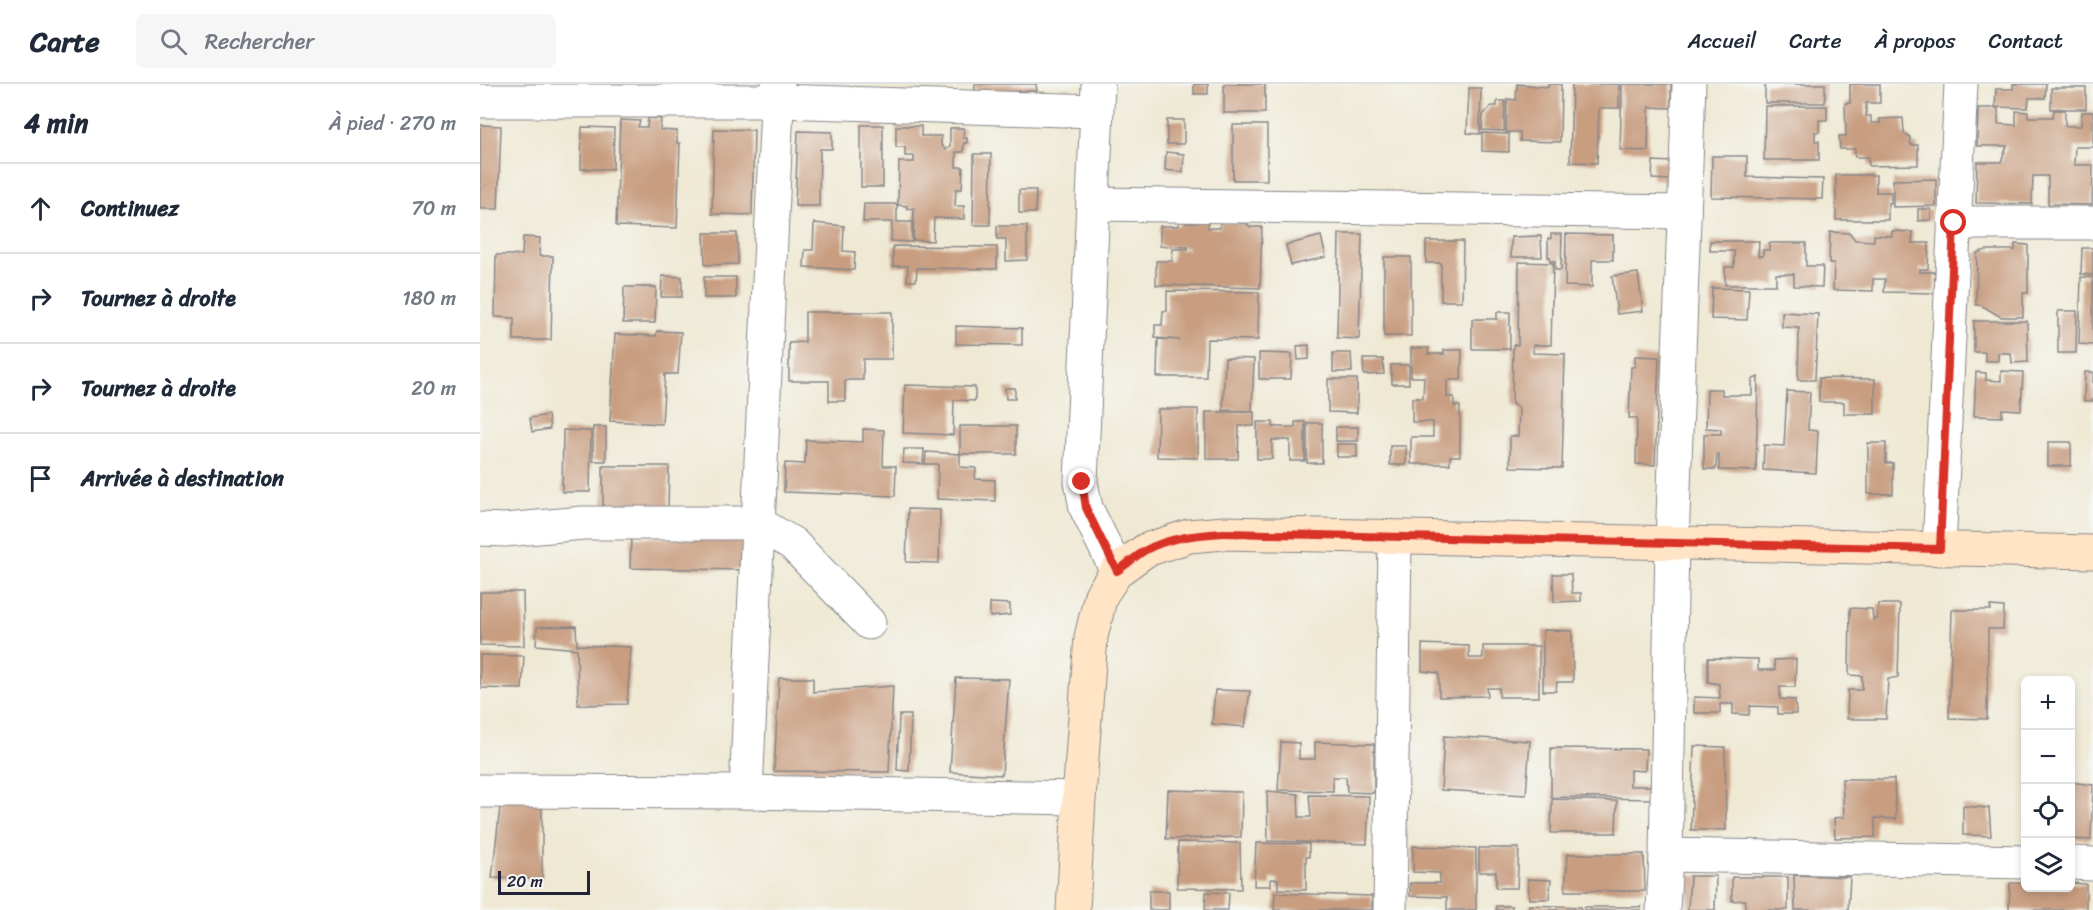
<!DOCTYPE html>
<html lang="fr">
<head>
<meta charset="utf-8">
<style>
  body { margin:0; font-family:Sriracha,sans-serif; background:#f6f6f7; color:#1f2937 }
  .controls { position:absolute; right:18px; bottom:18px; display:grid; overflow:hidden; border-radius:9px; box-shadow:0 3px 9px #0003 }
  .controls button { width:54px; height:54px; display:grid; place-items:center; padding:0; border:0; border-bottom:2px solid #e0e1e3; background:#fff; color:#1f2937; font:30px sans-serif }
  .scale { position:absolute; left:18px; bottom:15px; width:92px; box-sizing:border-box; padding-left:6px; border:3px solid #22223b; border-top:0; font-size:16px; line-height:21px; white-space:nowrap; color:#22223b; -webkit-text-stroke:4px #f6f6f2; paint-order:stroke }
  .stop { position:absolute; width:18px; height:18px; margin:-14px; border:4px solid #d93025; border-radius:50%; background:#fff }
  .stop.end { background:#d93025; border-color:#fff; box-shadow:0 2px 6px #0008 }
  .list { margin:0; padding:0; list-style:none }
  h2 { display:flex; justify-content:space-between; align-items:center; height:78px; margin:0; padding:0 24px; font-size:26px }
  h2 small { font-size:20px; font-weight:400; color:#747a83 }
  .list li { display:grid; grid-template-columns:39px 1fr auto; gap:18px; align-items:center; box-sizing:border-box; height:90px; padding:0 24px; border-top:2px solid #e0e1e3 }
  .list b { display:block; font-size:22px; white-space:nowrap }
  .list em { font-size:20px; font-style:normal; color:#747a83 }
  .icon { flex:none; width:33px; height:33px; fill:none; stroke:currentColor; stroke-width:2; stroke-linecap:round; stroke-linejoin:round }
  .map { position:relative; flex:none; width:1613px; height:826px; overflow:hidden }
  header { display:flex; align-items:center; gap:36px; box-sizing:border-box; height:84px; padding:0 30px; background:#fff; border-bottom:2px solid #e0e1e3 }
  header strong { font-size:28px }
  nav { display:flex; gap:33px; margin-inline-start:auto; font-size:21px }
  .search { width:420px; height:54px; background:#f6f6f7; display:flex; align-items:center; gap:15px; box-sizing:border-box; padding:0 21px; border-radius:9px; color:#747a83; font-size:22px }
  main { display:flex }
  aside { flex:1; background:#fff }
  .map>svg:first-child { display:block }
</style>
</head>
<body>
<header>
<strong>Carte</strong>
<div class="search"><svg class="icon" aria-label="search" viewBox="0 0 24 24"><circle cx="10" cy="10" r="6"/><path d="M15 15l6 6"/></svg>Rechercher</div>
<nav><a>Accueil</a><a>Carte</a><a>À propos</a><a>Contact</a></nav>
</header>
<main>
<aside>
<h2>4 min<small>À pied · 270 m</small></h2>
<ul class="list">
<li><svg class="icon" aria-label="ahead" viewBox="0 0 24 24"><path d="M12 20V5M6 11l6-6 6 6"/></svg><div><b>Continuez</b></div><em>70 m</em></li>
<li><svg class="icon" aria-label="right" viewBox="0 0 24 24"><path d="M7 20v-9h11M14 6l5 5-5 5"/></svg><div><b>Tournez à droite</b></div><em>180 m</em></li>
<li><svg class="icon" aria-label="right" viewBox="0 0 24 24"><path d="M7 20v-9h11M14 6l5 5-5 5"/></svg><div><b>Tournez à droite</b></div><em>20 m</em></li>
<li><svg class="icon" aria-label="arrive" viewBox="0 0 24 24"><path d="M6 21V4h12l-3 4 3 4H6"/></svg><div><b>Arrivée à destination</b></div></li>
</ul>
</aside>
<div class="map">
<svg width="1613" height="826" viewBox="0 0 1613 826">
  <rect width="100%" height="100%" fill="#f6f6f2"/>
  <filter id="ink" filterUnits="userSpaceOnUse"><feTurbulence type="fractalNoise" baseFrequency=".0167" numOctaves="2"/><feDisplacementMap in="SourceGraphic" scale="12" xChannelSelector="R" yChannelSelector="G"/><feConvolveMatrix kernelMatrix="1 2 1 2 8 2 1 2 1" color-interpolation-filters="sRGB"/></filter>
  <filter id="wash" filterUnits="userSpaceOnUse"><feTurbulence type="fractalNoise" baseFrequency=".008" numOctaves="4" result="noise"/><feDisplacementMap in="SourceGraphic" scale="24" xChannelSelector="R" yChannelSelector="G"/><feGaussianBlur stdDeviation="1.35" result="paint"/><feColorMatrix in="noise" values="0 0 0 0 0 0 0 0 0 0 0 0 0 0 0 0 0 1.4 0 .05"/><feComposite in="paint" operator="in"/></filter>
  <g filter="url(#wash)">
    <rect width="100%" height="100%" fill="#efe9d4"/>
    <g id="blocks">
      <g fill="#c89d80">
        <path d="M495 0H556L557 7 495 8Z"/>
        <rect x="714" y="0" width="14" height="10"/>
        <rect x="744" y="0" width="41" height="29"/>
        <path d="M1037 0 1068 3V0H1081L1080 58 1040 57V48H1026L1027 15 1036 16Z"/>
        <path d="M1092 0H1139V24H1119L1117 79 1090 78Z"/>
        <path d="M1142 0H1191V24L1169 23 1168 67 1140 66Z"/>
        <rect x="1285" y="0" width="60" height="19"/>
        <path d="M1370 0H1400V19H1386V32H1391V39H1400V35L1423 34 1424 49 1430 53 1431 61H1438V81L1389 82 1388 73H1375V65H1360L1359 52H1366L1365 19H1370Z"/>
        <path d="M1533 0H1566L1565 14H1549L1548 24 1515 23 1516 5H1533Z"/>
        <path d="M989 4H1001L1000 50 987 49Z"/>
        <rect x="1571" y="4" width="35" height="21"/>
        <path d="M1017 17H1025L1024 47 1002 46 1003 31 1011 22H1017Z"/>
        <path d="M1285 22H1347V36H1339V48H1335V57H1339V76H1284Z"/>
        <path d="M1498 24H1518V40L1536 41V27L1548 28V33H1573L1574 26H1585V42H1601L1602 28H1613V63H1595L1594 81H1613L1612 121 1568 120V92H1553L1552 120 1496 119 1497 78H1521L1527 62H1497Z"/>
        <path d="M168 34 181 35 180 46 197 47V59H200L197 144 136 142 140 36 160 37 158 43H167Z"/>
        <rect x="687" y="36" width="17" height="24"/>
        <path d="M0 41 21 42 18 125H0Z"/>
        <rect x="381" y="41" width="22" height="62"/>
        <rect x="753" y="41" width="34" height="55"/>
        <path d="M416 42H441V52H461V61L466 66 470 62V44H484L483 54H487V59H484L483 68H476V83H483L482 105H476L475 122H484V135L454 134 453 157 433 156 434 124 427 125V122L418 121 419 78H434V72H425V63H416Z"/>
        <path d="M102 43 134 44 133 85H101Z"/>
        <path d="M234 45 274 46 272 131 232 130Z"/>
        <path d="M318 47 352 48V65H340L339 122H315Z"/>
        <path d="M1002 49 1029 50V68L1002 67Z"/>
        <path d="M686 68 704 70 703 88 685 86Z"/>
        <path d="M494 70H511L510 141H493Z"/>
        <path d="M1232 72H1267V93L1343 95 1342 115 1231 113Z"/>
        <path d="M1173 77 1192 78 1191 96 1172 95Z"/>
        <path d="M1356 91H1396V108H1411V119H1408V136H1356Z"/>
        <path d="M1456 95V122L1413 123V96Z"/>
        <path d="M539 106H556L555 129H539Z"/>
        <path d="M384 120H417V138H432V158L411 157 412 138H383Z"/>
        <path d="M1438 125H1451V136L1438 137Z"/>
        <path d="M699 137H728V144H740V138L766 139 770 143H782L780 204 676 201V177H692L693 165H708V163L680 162V142H699Z"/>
        <path d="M334 139 364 142 363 167 375 168 374 186 324 183 325 166H333Z"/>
        <path d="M517 142H547V176L526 177V155H517Z"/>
        <path d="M1412 147 1433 148 1432 159H1449L1448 185H1440V188H1455V209L1404 208 1405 195H1393V207L1353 206 1354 179H1349L1350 148 1370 149 1375 156 1394 157V151L1412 152Z"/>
        <path d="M224 149H257L258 180 225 181Z"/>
        <path d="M859 150H882L879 255 857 254Z"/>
        <path d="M1071 150H1082L1081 186H1075V177H1070V173H1068V154L1071 155Z"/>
        <path d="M1086 150 1133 151V176H1112V203L1085 202Z"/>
        <path d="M841 152 846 173 811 181 806 161Z"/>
        <path d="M1061 152 1062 173H1031V153Z"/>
        <path d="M43 153 60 154 59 172H73L71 256H34V234L15 233 16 171H42Z"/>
        <path d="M946 157H983L982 217H961V179H946Z"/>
        <path d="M1230 157H1279L1278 172H1283V166H1289V159H1326V182H1343L1342 203 1314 202V190H1296V201H1245V183H1254V167H1230Z"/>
        <path d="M1535 160 1548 161V209H1543V233H1521L1501 221H1496L1497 169 1506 166H1535Z"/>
        <path d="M413 162 517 163V185L437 184 436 197H427L428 182H413Z"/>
        <path d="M1602 164H1613V191L1601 190Z"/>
        <rect x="904" y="173" width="27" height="79"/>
        <path d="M1039 178 1073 179 1071 261H1053V269L1085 270 1082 384 1030 383V352H1038L1039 324 1032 320 1033 261H1038Z"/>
        <path d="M1158 189 1163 227 1137 230 1132 192Z"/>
        <path d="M182 192 202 193V213H181Z"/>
        <rect x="224" y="193" width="32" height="21"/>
        <path d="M1601 193H1613V261L1599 260Z"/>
        <path d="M144 203H176L175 239H143Z"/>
        <path d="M1232 204 1269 205 1267 236 1231 235Z"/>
        <path d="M687 207 779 208 778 256 727 255 726 293H677L678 255 700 256 675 254V241H682L683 227H687Z"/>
        <path d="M1578 227H1597L1596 269H1578Z"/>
        <path d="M325 228H412V275H383V296H365V317H349V297H309V259L325 258Z"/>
        <path d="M1017 228H1030V265H992V235H1017Z"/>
        <path d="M1302 228 1338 230 1335 296H1318L1319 244 1302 243Z"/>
        <path d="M1494 237H1547L1548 278 1532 279 1531 269H1518V277H1505V268H1494Z"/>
        <path d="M476 242 542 244V261L476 260Z"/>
        <path d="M177 247 201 248 198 290H185L182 340 130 337 135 250 176 252Z"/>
        <path d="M829 261V275L818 276 817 262Z"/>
        <path d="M931 264H949L948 270H964V266H982L981 296H967V313H974V322H980V372H970V380H931V353H953V338H932V314H943L944 293H931Z"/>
        <path d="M779 269 812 270 811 295H779Z"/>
        <path d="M853 269H871L872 288H853Z"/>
        <path d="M1155 272 1179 273 1175 381 1156 380 1157 334H1149L1151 283H1155Z"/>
        <path d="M745 274 774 275 772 327 743 326Z"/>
        <path d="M883 275H903L904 290 884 291Z"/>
        <path d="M911 281H929V300H912Z"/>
        <path d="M1521 287 1543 288 1541 326 1522 325V333L1494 332 1496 288 1506 289V296L1521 297Z"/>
        <path d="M1605 288H1613V317H1604Z"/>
        <path d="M1278 293 1276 387 1239 386V370H1237L1236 385H1224V350H1241V345L1226 344 1227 305H1242V311H1272V296Z"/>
        <path d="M1339 294 1395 295V330H1364V318H1339Z"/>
        <path d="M848 295H877V329L848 328Z"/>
        <path d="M425 301 495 303V317L474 316 473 351 423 349Z"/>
        <path d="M525 304H535V315H526Z"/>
        <path d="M1307 307 1330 308 1328 346 1338 347 1336 389 1283 386 1284 361 1304 362Z"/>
        <path d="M678 325H718V374L677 373Z"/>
        <path d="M726 328H774V342H759L758 375H726Z"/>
        <path d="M68 331 70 345 52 348 50 334Z"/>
        <path d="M777 338H793V343H815V338H825V377H810V356H792V375H777Z"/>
        <rect x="827" y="339" width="15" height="40"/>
        <rect x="480" y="342" width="56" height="28"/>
        <rect x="113" y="343" width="13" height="34"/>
        <rect x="856" y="343" width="22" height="14"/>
        <path d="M383 345 404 346 403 382H416L415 412 304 408 305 379 325 380 326 356 383 358Z"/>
        <path d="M83 346 111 347 110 408H82Z"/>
        <rect x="1568" y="358" width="23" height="24"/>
        <path d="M1388 359H1406V379H1413V410H1388Z"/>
        <rect x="857" y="360" width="20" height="13"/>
        <rect x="910" y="362" width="16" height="19"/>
        <path d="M424 365H444L443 380 423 379Z"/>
        <path d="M446 368 480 370V383L496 384 495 395 515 396V417L457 415 458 380H445Z"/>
        <path d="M123 382H189L188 424 123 423Z"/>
        <path d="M428 425 460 426 459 479 426 478Z"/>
        <path d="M151 453 263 455V486L150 484Z"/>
        <path d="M1073 490H1091L1092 509H1101V517L1074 518Z"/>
        <path d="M0 508H43L44 562 0 561Z"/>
        <path d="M510 519 530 520V531L510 533Z"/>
        <path d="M1398 520H1420L1418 593 1408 595 1406 635H1367L1368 606H1382V592L1369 591 1370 524 1392 525 1393 536 1397 535Z"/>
        <path d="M1510 522 1524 523 1523 545H1508L1507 635 1469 634 1472 526H1511Z"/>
        <path d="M96 542 97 561 151 563 147 620 98 621 97 565 56 561 57 543Z"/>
        <path d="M1063 546 1092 547 1093 598H1077L1076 607H1063Z"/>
        <path d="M942 560 989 562V574H1003V562H1059V613H1019V604H1007L1008 612 959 613V589L942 587Z"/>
        <path d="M0 571 44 572 42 605 0 604Z"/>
        <path d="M1228 574 1278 575V586H1295L1294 576 1316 575 1315 603H1300V615L1315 616 1316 630H1298V623L1270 622 1269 631 1253 630V620H1240V629H1214V613L1240 614 1239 600 1228 598Z"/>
        <path d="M299 594H333V608L413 602 409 688 294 687Z"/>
        <path d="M476 594 529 595 522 691 470 688Z"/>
        <path d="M735 606 770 607 765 643 732 640Z"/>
        <path d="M419 631H431L429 687 417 686Z"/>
        <path d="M964 652 1050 657 1046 711 961 706Z"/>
        <path d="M801 658 819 659V675H835V658L894 660V709L867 708 866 693H853V707L798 706Z"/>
        <path d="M1214 662 1245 663 1246 746H1211Z"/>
        <path d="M1071 664 1166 665 1165 687 1150 686V702H1172L1171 715 1071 713Z"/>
        <path d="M1362 695H1414L1416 735 1395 734V753L1355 754 1354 734 1364 733Z"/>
        <path d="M1590 698 1613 701 1611 756 1590 755Z"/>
        <path d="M688 706 762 708 761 753 686 755Z"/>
        <path d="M787 707 818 710 819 733H831L829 711 889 712 887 760 788 757Z"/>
        <path d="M21 714 62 717V795L12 794Z"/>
        <path d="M1072 715 1137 717 1136 749H1071Z"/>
        <path d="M1483 722 1509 724 1511 752 1483 751Z"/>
        <path d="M698 758 760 759 761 805 697 804Z"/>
        <path d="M776 759 829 760V773H826V806L798 805V795H791V802H774Z"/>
        <path d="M933 762 996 764V826H967V813L930 812V799H960V789L933 788Z"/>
        <path d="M999 764H1039L1037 804H1016V788H999Z"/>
        <path d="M1088 770H1164L1165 807H1085Z"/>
        <path d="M1314 791 1370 793 1368 826H1315Z"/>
        <path d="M1210 792H1236L1235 826H1208Z"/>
        <path d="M1252 793H1308V826H1265V816L1252 817Z"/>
        <path d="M1048 795 1071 796 1069 815H1049Z"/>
        <path d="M1530 799H1546V804H1590V799L1606 800V826H1529Z"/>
        <rect x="669" y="807" width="20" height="19"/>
        <path d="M726 808 749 809 748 826H725Z"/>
        <path d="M795 809 892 812V826H794Z"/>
        <path d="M1049 821 1101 823V826H1049Z"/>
        <rect x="1016" y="822" width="16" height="4"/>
        <rect x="1104" y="823" width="57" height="3"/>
      </g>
    </g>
  </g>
  <g filter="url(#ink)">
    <use href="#blocks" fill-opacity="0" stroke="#888688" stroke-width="1.5"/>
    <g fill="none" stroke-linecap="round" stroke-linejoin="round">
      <g stroke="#888688" stroke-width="35">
        <g id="street">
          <path d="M618 0 601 398 606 424 637 487"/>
          <path d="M0 17H298L616 27"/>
          <path d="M613 120 1204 128"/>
          <path d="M1474 139H1613"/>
          <path d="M0 445 25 446 103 439H278L313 460 389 539"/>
          <path d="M1459 465 1481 0"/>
          <path d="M0 707 266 708 599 714"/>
          <path d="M266 708 298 0"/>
          <path d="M1186 771 1546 778"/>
          <path d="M1590 779 1613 780"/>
          <path d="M910 826 915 454"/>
          <path d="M1183 826 1186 771 1192 459 1209 0"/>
        </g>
      </g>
      <g stroke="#888688" stroke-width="35">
        <path id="secondary" d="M593 826 599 714 611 553 621 511 637 487 666 466 709 452 744 449 1613 468"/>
      </g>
      <use href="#street" stroke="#fff" stroke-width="33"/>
      <use href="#secondary" stroke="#ffe4c6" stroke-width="33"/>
    </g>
  </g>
  <g fill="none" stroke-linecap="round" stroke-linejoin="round" filter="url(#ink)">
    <path stroke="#d93025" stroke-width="8" d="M602 398 606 424 637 487C646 481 655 473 664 467 688 453 717 451 744 449L1460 465 1474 139"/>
  </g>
</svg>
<div class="controls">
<button>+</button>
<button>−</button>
<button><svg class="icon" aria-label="locate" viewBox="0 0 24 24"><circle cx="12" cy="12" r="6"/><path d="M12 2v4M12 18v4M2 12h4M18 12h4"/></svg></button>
<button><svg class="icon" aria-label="layers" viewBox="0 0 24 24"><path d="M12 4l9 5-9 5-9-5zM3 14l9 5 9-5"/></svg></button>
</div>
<div class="scale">20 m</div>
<div class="stop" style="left:1474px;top:139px"></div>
<div class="stop end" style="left:602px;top:398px"></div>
</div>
</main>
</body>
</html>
